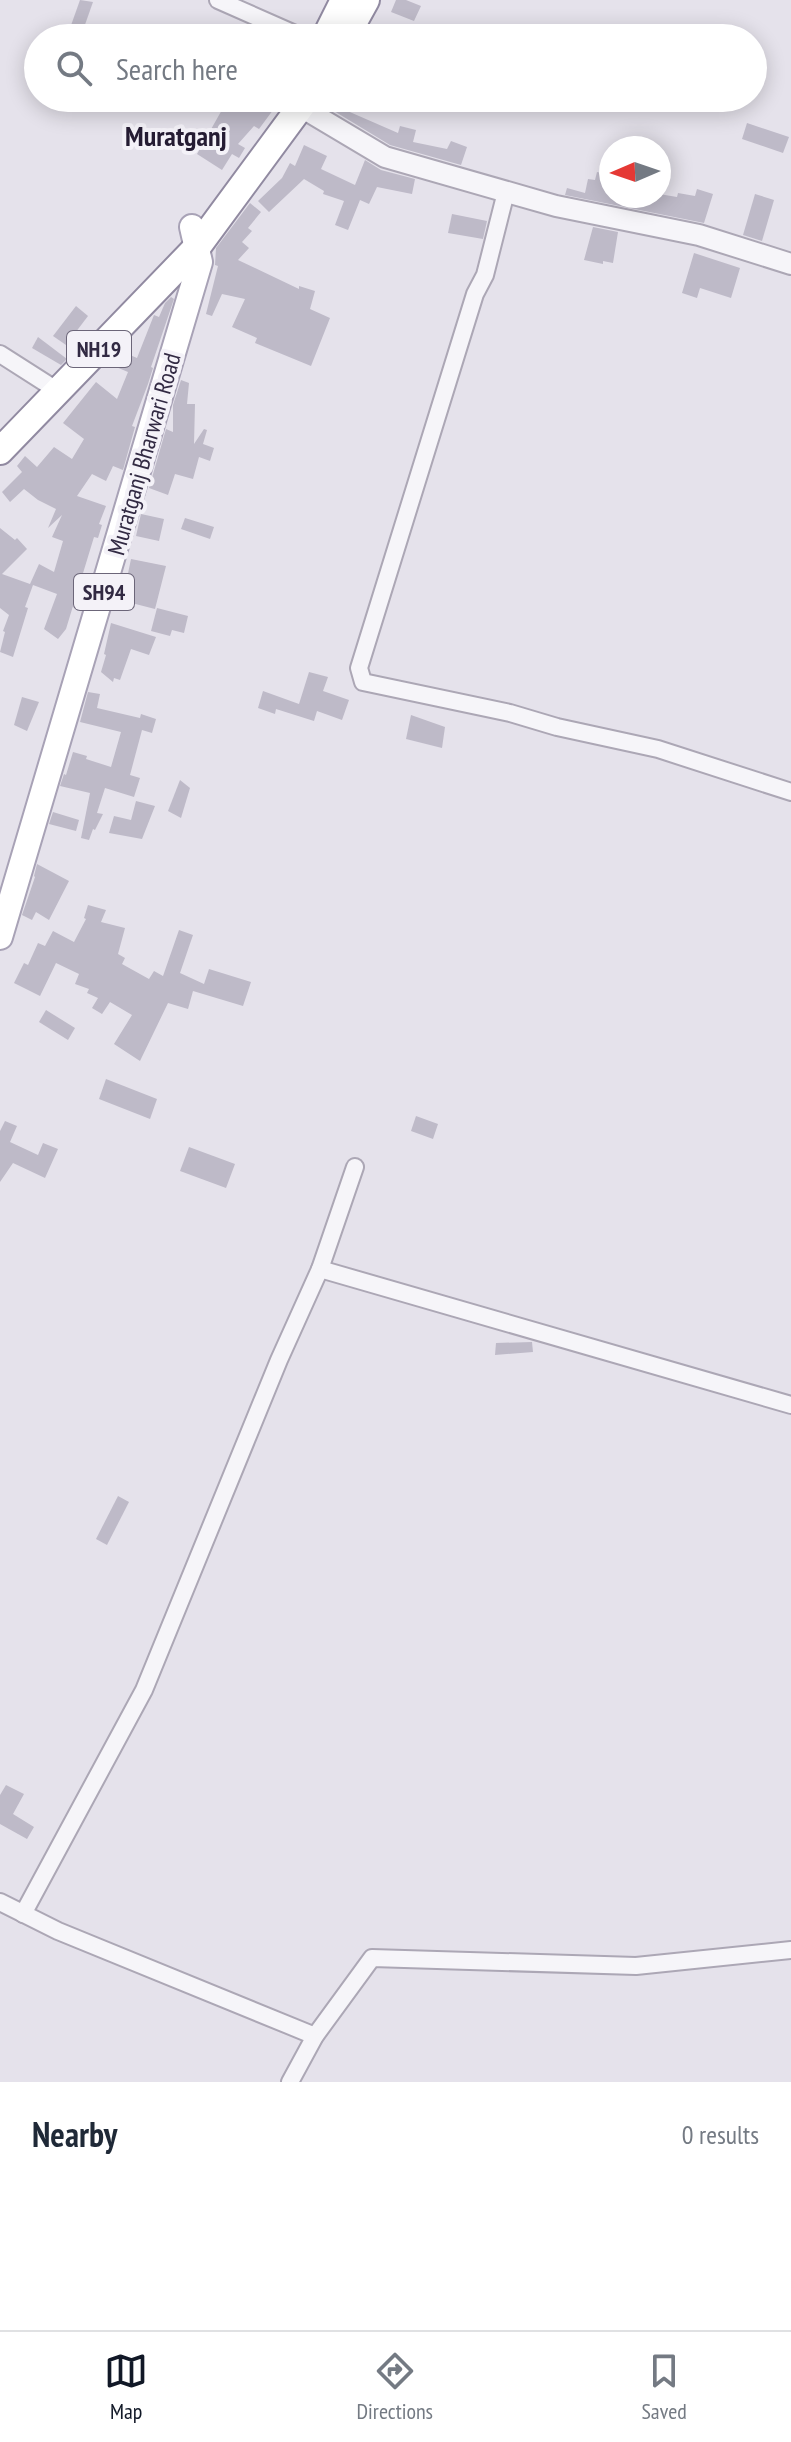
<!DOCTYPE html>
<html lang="en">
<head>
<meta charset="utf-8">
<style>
  body { margin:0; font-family:"PT Sans Narrow",sans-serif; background:#f6f6f7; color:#1f2937 }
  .compass { position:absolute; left:599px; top:136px; width:72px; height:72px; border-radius:50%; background:#fff; box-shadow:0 4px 20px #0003; rotate:268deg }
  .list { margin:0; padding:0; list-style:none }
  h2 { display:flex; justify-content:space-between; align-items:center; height:104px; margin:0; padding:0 32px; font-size:34px }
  h2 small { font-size:26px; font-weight:400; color:#747a83 }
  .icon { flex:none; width:44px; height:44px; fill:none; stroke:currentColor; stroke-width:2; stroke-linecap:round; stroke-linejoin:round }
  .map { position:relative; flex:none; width:791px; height:2082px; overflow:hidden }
  .search { position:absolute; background:#fff; box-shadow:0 4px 20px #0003; left:24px; right:24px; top:24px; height:88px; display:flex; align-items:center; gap:20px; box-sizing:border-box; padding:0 28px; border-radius:44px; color:#747a83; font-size:30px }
  .sheet { height:248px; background:#fff }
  nav { display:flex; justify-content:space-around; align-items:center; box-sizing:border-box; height:112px; border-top:2px solid #e0e1e3; background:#fff; font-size:22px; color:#747a83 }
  nav a { display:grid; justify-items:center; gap:4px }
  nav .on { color:#111827 }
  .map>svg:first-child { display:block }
</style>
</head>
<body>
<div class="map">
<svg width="791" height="2082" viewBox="0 0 791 2082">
  <rect width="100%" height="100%" fill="#e5e2eb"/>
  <g fill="#bebac8">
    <path d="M80 0 93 2 81 36 69 31Z"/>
    <path d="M396 0H406L421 6 414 21 391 12Z"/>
    <path d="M198 98H273L276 106 259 129 254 126 238 144 245 148 239 158 232 154 222 170 197 154 223 108Z"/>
    <path d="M336 106 398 133 400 126 416 130 413 142 447 149 451 141 467 147 461 165 390 145 334 111Z"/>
    <path d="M747 123 789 137 783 153 742 139Z"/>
    <path d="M304 145 327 156 321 169 355 185 365 160 381 170 415 179 412 194 377 187 369 204 360 200 348 230 335 225 344 201 323 194 324 191 304 179 269 212 258 201 282 178 290 163 295 166Z"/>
    <path d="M597 172 611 175V196H636L656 201 659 194 677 197 678 193 695 196 697 189 713 194 704 223 565 195 567 188 585 193 588 179 595 180Z"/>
    <path d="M755 194 774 200 762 241 743 235Z"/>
    <path d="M250 203 261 212 248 228 252 231 242 242 249 248 238 260 299 289V286L315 291 310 309 330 318 311 366 255 343 257 338 232 327 245 299 222 294 212 316 206 314 218 266 215 265 216 248Z"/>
    <path d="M452 214 487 221 483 239 448 233Z"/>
    <path d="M593 227 618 232 613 263 603 261V264L584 260Z"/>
    <path d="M694 253 740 268 731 298 700 288 697 298 682 293Z"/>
    <path d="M171 297 174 299 151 367 153 368 148 384 132 426 135 427 123 470 113 466 106 481 92 474 77 496 106 506 99 524 102 525 98 538 94 537 66 629 58 639 44 629 57 594 33 585 25 607 28 608 13 657 0 652 5 632 3 631 9 615 0 608V528L15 540 17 538 27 549 2 574 30 584 39 564 54 572 63 541 52 537 62 515 48 528 56 509 38 500 24 489 10 502 2 492 22 472 17 466 25 456 37 467 54 447 72 459 84 439 63 423 96 382 117 399 128 372 116 367 123 352 137 358 154 315 159 317 165 303Z"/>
    <path d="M76 306 88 316 66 345 53 336Z"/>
    <path d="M38 337 67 359 61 365 32 348Z"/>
    <path d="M181 380 189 383 187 404H195L194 444 204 429 207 430 203 444 214 448 210 461 199 457 193 479 175 474 168 495 149 488 166 429 173 432V405Z"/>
    <path d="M141 514 164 519 159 541 136 536Z"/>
    <path d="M185 518 214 527 210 539 181 529Z"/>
    <path d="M131 559 166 566 155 609 116 599 121 582 126 583Z"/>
    <path d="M157 608 188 616 184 633 172 630 170 636 151 631Z"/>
    <path d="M111 623 156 637 149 655 131 649 120 680 114 678 113 682 101 672 106 655 104 654Z"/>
    <path d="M309 672 328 677 323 691 349 700 342 720 317 711 314 721 276 709 275 714 258 708 263 691 299 704Z"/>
    <path d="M88 692 100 694 97 708 140 718 141 714 156 719 152 733 142 730 130 775 140 778 134 797 105 788 97 813 103 814 95 830 93 829 89 840 81 838 90 793 60 786 64 774 66 775 73 752 87 756 86 759 111 767 121 732 80 722Z"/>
    <path d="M22 697 39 702 27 731 14 725Z"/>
    <path d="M411 715 445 727 442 748 406 739Z"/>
    <path d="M180 780 190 788 181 818 168 811Z"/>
    <path d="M136 801 155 806 142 839 109 833 114 816 131 820Z"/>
    <path d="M53 812 79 820 76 831 49 824Z"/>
    <path d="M37 864 69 881 49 920 36 912 32 920 22 915 35 877 34 876Z"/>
    <path d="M88 905 106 910 101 922 125 928 118 954 125 958 122 964 149 979 154 971 163 976 179 930 193 935 180 973 204 984 209 969 251 982 243 1006 193 991 188 1009 168 1003 140 1061 114 1044 132 1015 110 1002 102 1014 92 1008 98 998 87 993 89 989 75 984 79 974 56 963 40 996 14 983 24 963 28 965 38 943 45 946 53 931 74 942 86 919 84 918Z"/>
    <path d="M46 1010 75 1028 68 1040 39 1022Z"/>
    <path d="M106 1079 157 1099 150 1119 99 1099Z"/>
    <path d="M416 1116 438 1124 433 1139 411 1131Z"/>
    <path d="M5 1121 17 1126 10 1142 38 1155 43 1143 58 1149 45 1178 13 1163 0 1182V1131Z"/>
    <path d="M189 1147 235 1164 226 1188 180 1171Z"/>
    <path d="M532 1342 533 1352 495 1355 496 1343Z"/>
    <path d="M118 1496 129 1502 107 1545 96 1539Z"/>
    <path d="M6 1785 24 1794 13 1814 34 1827 27 1839 0 1824V1795Z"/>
  </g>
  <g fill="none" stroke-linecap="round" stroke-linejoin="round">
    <g stroke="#aca7b5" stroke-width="20">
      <g id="minor">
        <path d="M218 0 304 38"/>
        <path d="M506 192 485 275 475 294 359 668 363 682 510 713 557 727 658 749 791 792"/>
        <path d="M0 354 58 391"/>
        <path d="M320 1269 791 1405"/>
        <path d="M0 1902 58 1931 315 2036"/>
        <path d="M23 1914 144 1690 279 1360 320 1269 355 1167"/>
        <path d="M290 2082 315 2036 372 1958 636 1966 791 1950"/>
      </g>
    </g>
    <g stroke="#aca7b5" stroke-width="24">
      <path id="tertiary" d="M286 98 385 157 556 206 699 235 791 264"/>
    </g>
    <g stroke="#a8a2b6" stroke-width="28">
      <path id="primary" d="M0 937 200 262 192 227"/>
    </g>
    <g stroke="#918aa1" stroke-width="30">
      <g id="trunk">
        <path d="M325 38 344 0"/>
        <path d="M345 38 366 0"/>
        <path d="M0 451 198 246 307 98"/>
      </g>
    </g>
    <use href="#minor" stroke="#f6f5f9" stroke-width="16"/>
    <use href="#tertiary" stroke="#f6f5f9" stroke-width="20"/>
    <use href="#primary" stroke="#fff" stroke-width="24"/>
    <use href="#trunk" stroke="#fff" stroke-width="26"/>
  </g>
  <g text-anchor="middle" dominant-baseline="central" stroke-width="8" stroke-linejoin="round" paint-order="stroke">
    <g fill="#f4f2f8" stroke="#6c6679" stroke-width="2">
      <rect x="67" y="331" width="64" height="36" rx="6"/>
      <rect x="74" y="574" width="60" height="36" rx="6"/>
    </g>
    <g font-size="22" font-weight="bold" fill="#322a43">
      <text x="99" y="349">NH19</text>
      <text x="104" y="592">SH94</text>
    </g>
    <g font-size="24" fill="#322a43" stroke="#f4f2f8">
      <text transform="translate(144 454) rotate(-74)">Muratganj Bharwari Road</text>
    </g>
    <g font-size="28" font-weight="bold" fill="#251c33" stroke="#f4f2f8">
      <text x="176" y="135">Muratganj</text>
    </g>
  </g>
</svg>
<svg class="compass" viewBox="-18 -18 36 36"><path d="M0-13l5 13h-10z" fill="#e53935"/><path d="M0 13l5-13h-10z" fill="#747a83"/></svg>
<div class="search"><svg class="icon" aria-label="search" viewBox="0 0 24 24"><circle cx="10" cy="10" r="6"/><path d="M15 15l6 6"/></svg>Search here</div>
</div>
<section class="sheet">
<h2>Nearby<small>0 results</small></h2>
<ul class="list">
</ul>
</section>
<nav>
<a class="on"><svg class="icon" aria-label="map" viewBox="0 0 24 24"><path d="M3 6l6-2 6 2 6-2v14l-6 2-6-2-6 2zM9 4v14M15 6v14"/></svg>Map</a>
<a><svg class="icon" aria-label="directions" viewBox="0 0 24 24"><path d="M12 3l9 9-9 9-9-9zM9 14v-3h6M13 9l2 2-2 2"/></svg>Directions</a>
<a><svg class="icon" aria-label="saved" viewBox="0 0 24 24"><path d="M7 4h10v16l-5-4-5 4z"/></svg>Saved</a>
</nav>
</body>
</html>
